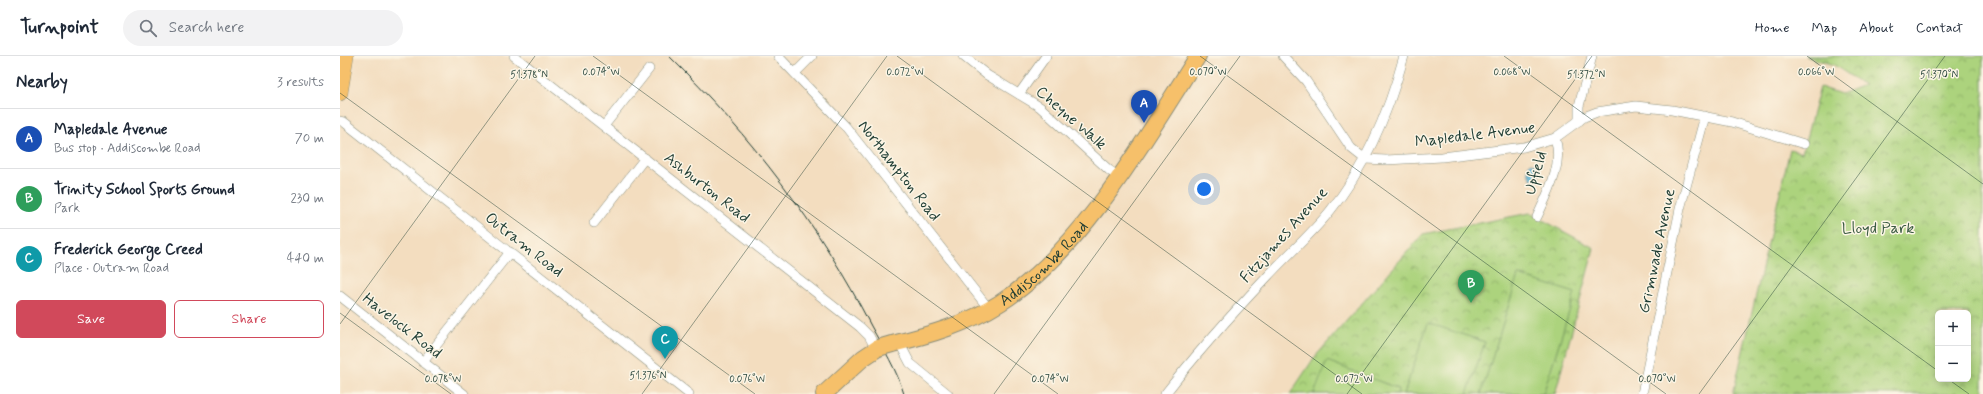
<!DOCTYPE html>
<html lang="en">
<head>
<meta charset="utf-8">
<style>
  body { margin:0; font-family:Mynerve,sans-serif; background:#f2f2f3; color:#1f2937 }
  .controls { position:absolute; right:12px; bottom:12px; display:grid; overflow:hidden; border-radius:6px; box-shadow:0 2px 10px #0003 }
  .controls button { width:36px; height:36px; display:grid; place-items:center; padding:0; border:0; border-bottom:1px solid #e0e1e3; background:#fff; color:#1f2937; font:20px sans-serif }
  .you { position:absolute; left:864px; top:133px; width:14px; height:14px; margin:-10px; border:3px solid #fff; border-radius:50%; background:#1a73e8; box-shadow:0 0 0 6px #1a73e833 }
  .badge { display:grid; place-items:center; width:26px; height:26px; border-radius:50%; background:#d1495b; color:#fff; font-size:13px; font-weight:700 }
  .pin { position:absolute; translate:-50% -33px; filter:drop-shadow(0 1px 2px #0008) }
  .pin::after { content:''; position:absolute; top:21px; width:14px; height:12px; background:inherit; clip-path:polygon(0 0,100% 0,50% 100%) }
  .list { margin:0; padding:0; list-style:none }
  h2 { display:flex; justify-content:space-between; align-items:center; height:52px; margin:0; padding:0 16px; font-size:17px }
  h2 small { font-size:13px; font-weight:400; color:#747a83 }
  .list li { display:grid; grid-template-columns:26px 1fr auto; gap:12px; align-items:center; box-sizing:border-box; height:60px; padding:0 16px; border-top:1px solid #e0e1e3 }
  .list b { display:block; font-size:15px; white-space:nowrap }
  .list p { margin:0; font-size:13px; white-space:nowrap; color:#747a83 }
  .list em { font-size:13px; font-style:normal; color:#747a83 }
  .actions { display:flex; gap:8px; padding:12px 16px }
  .actions a { flex:1; padding:9px 0; border:1px solid #d1495b; border-radius:6px; text-align:center; font-size:14px; color:#d1495b }
  .actions .main { background:#d1495b; color:#fff }
  .icon { flex:none; width:22px; height:22px; fill:none; stroke:currentColor; stroke-width:2; stroke-linecap:round; stroke-linejoin:round }
  .map { position:relative; flex:none; width:1643px; height:338px; overflow:hidden }
  header { display:flex; align-items:center; gap:24px; box-sizing:border-box; height:56px; padding:0 20px; background:#fff; border-bottom:1px solid #e0e1e3 }
  header strong { font-size:19px }
  nav { display:flex; gap:22px; margin-inline-start:auto; font-size:14px }
  .search { width:280px; height:36px; background:#f2f2f3; display:flex; align-items:center; gap:10px; box-sizing:border-box; padding:0 14px; border-radius:22px; color:#747a83; font-size:15px }
  main { display:flex }
  aside { flex:1; background:#fff }
  .map>svg:first-child { display:block }
</style>
</head>
<body>
<header>
<strong>Turnpoint</strong>
<div class="search"><svg class="icon" aria-label="search" viewBox="0 0 24 24"><circle cx="10" cy="10" r="6"/><path d="M15 15l6 6"/></svg>Search here</div>
<nav><a>Home</a><a>Map</a><a>About</a><a>Contact</a></nav>
</header>
<main>
<aside>
<h2>Nearby<small>3 results</small></h2>
<ul class="list">
<li><span class="badge" style="background:#1a4fb4">A</span><div><b>Mapledale Avenue</b><p>Bus stop · Addiscombe Road</p></div><em>70 m</em></li>
<li><span class="badge" style="background:#2e9e5b">B</span><div><b>Trinity School Sports Ground</b><p>Park</p></div><em>230 m</em></li>
<li><span class="badge" style="background:#0f9aa8">C</span><div><b>Frederick George Creed</b><p>Place · Outram Road</p></div><em>440 m</em></li>
</ul>
<div class="actions"><a class="main">Save</a><a>Share</a></div>
</aside>
<div class="map">
<svg width="1643" height="338" viewBox="0 0 1643 338">
  <defs>
    <pattern id="park-crowns" width="20" height="18" patternUnits="userSpaceOnUse"><rect width="20" height="18" fill="#acd37d"/><path d="M2 6a3 3 0 1 1 6 0M12 15a3 3 0 1 1 6 0" fill="none" stroke="#8bac67"/></pattern>
    <pattern id="water-rules" width="6" height="5" patternUnits="userSpaceOnUse"><rect width="6" height="5" fill="#5cb6d9"/><path d="M0 2.5h6" fill="none" stroke="#4b95b1"/></pattern>
  </defs>
  <rect width="100%" height="100%" fill="#fcf5e5"/>
  <filter id="ink" filterUnits="userSpaceOnUse"><feTurbulence type="fractalNoise" baseFrequency=".025" numOctaves="2"/><feDisplacementMap in="SourceGraphic" scale="8" xChannelSelector="R" yChannelSelector="G"/><feConvolveMatrix kernelMatrix="1 2 1 2 8 2 1 2 1" color-interpolation-filters="sRGB"/></filter>
  <filter id="wash" filterUnits="userSpaceOnUse"><feTurbulence type="fractalNoise" baseFrequency=".012" numOctaves="4" result="noise"/><feDisplacementMap in="SourceGraphic" scale="16" xChannelSelector="R" yChannelSelector="G"/><feGaussianBlur stdDeviation="0.9" result="paint"/><feColorMatrix in="noise" values="0 0 0 0 0 0 0 0 0 0 0 0 0 0 0 0 0 1.4 0 .05"/><feComposite in="paint" operator="in"/></filter>
  <g filter="url(#wash)">
    <rect width="100%" height="100%" fill="#f3ddbf"/>
    <g fill="url(#park-crowns)" stroke="#668858" fill-rule="evenodd">
      <path d="M1465 0H1643V338H1393L1450 93 1462 97 1480 31 1501 38 1524 29 1494 9ZM1598 257H1628V323H1598Z"/>
      <path d="M1190 157 1254 192 1215 338H950L974 302 1083 178Z"/>
    </g>
    <g fill="#acd37d" stroke="#668858">
      <path d="M1178 219 1235 237 1203 338H1141Z"/>
      <path d="M1088 267 1145 286 1127 338H1064Z"/>
      <path d="M987 305 1059 333 1057 338H974Z"/>
    </g>
    <path fill="url(#water-rules)" stroke="#3e7a86" d="M1190 107 1197 108C1200 114 1201 117 1197 123H1191C1188 117 1186 113 1190 107Z"/>
  </g>
  <g filter="url(#ink)">
    <g fill="none" stroke-linecap="round" stroke-linejoin="round">
      <g stroke="#898d7a" stroke-width="10">
        <g id="minor">
          <path d="M174 0 520 271 529 280 536 293"/>
          <path d="M438 0 506 71 649 253"/>
          <path d="M623 0 647 19 700 51 769 114 779 121"/>
          <path d="M943 0 966 25 1011 92 1025 103 1046 104 1102 101 1184 91 1215 82 1244 61 1257 56 1296 50 1332 54 1392 66 1464 88"/>
          <path d="M455 17 472 0"/>
          <path d="M679 38 706 0"/>
          <path d="M0 65 4 66 349 338"/>
          <path d="M1239 65V50L1252 0"/>
          <path d="M264 70 309 13"/>
          <path d="M1197 161C1208 137 1224 108 1215 82"/>
          <path d="M254 167 305 102"/>
          <path d="M0 240 124 338"/>
          <path d="M559 286 570 307 608 338"/>
          <path d="M83 306 170 196"/>
          <path d="M825 338C857 297 891 259 927 221 947 199 971 179 990 155 1026 111 1049 55 1064 0"/>
          <path d="M1302 338 1340 153 1365 60"/>
        </g>
      </g>
      <g stroke="#898d7a" stroke-width="16">
        <path id="primary" d="M0 37 6 0"/>
      </g>
      <g stroke="#898d7a" stroke-width="18">
        <g id="trunk">
          <path id="s1" d="M552 288C590 279 627 268 660 247 741 196 807 80 858 0"/>
          <path d="M484 338 523 302 538 292"/>
        </g>
      </g>
      <use href="#minor" stroke="#fff" stroke-width="9"/>
      <use href="#primary" stroke="#f6c06b" stroke-width="15"/>
      <use href="#trunk" stroke="#f6c06b" stroke-width="16"/>
      <path stroke="#1f3d34" stroke-width="1" d="M329 0C411 80 479 168 531 270 543 292 557 314 564 338"/>
      <g stroke="#898d7a" stroke-width="18" stroke-linecap="butt">
        <path id="trunk-bridge" d="M538 292 552 288"/>
      </g>
      <use href="#trunk-bridge" stroke="#f6c06b" stroke-width="16"/>
    </g>
  </g>
  <path fill="none" stroke="#1f3d34" stroke-width="1" stroke-opacity="0.45" d="M253 0 718 338M557 0 1022 338M860 0 1326 338M1164 0 1598 315M1467 0 1643 128M0 37 415 338M0 257 111 338M0 268 195 0M1608 323 1629 338M302 338 547 0M654 338 900 0M1007 338 1252 0M1359 338 1605 0"/>
  <g text-anchor="middle" dominant-baseline="central" stroke-width="3" stroke-linejoin="round" paint-order="stroke">
    <g font-size="16" fill="#1f3d34" stroke="#fcf5e5">
      <text transform="translate(731 62) rotate(41)">Cheyne Walk</text>
      <text transform="translate(1135 79) rotate(-7)">Mapledale Avenue</text>
      <text transform="translate(559 115) rotate(52)">Northampton Road</text>
      <text transform="translate(1196 117) rotate(-74)">Upfield</text>
      <text transform="translate(367 132) rotate(38)">Ashburton Road</text>
      <text transform="translate(944 179) rotate(-48)">Fitzjames Avenue</text>
      <text transform="translate(184 189) rotate(38)">Outram Road</text>
      <text transform="translate(1317 195) rotate(-78)">Grimwade Avenue</text>
      <text stroke="none"><textPath href="#s1" startOffset="175">Addiscombe Road</textPath></text>
      <text transform="translate(62 270) rotate(38)">Havelock Road</text>
    </g>
    <g font-size="16" fill="#3b5b43" stroke="#fcf5e5">
      <text x="1538" y="172">Lloyd Park</text>
    </g>
  </g>
  <g font-size="10" text-anchor="middle" fill="#1f3d34" stroke="#fcf5e5" stroke-width="3" stroke-linejoin="round" paint-order="stroke">
    <text x="565" y="19">0.072°W</text>
    <text x="261" y="19">0.074°W</text>
    <text x="868" y="19">0.070°W</text>
    <text x="1172" y="19">0.068°W</text>
    <text x="1476" y="19">0.066°W</text>
    <text x="189" y="22">51.378°N</text>
    <text x="1246" y="22">51.372°N</text>
    <text x="1599" y="22">51.370°N</text>
    <text x="308" y="323">51.376°N</text>
    <text x="103" y="326">0.078°W</text>
    <text x="407" y="326">0.076°W</text>
    <text x="710" y="326">0.074°W</text>
    <text x="1014" y="326">0.072°W</text>
    <text x="1317" y="326">0.070°W</text>
  </g>
</svg>
<div class="controls">
<button>+</button>
<button>−</button>
</div>
<div class="you"></div>
<div class="pin badge" style="left:804px;top:67px;background:#1a4fb4">A</div>
<div class="pin badge" style="left:1131px;top:247px;background:#2e9e5b">B</div>
<div class="pin badge" style="left:325px;top:303px;background:#0f9aa8">C</div>
</div>
</main>
</body>
</html>
